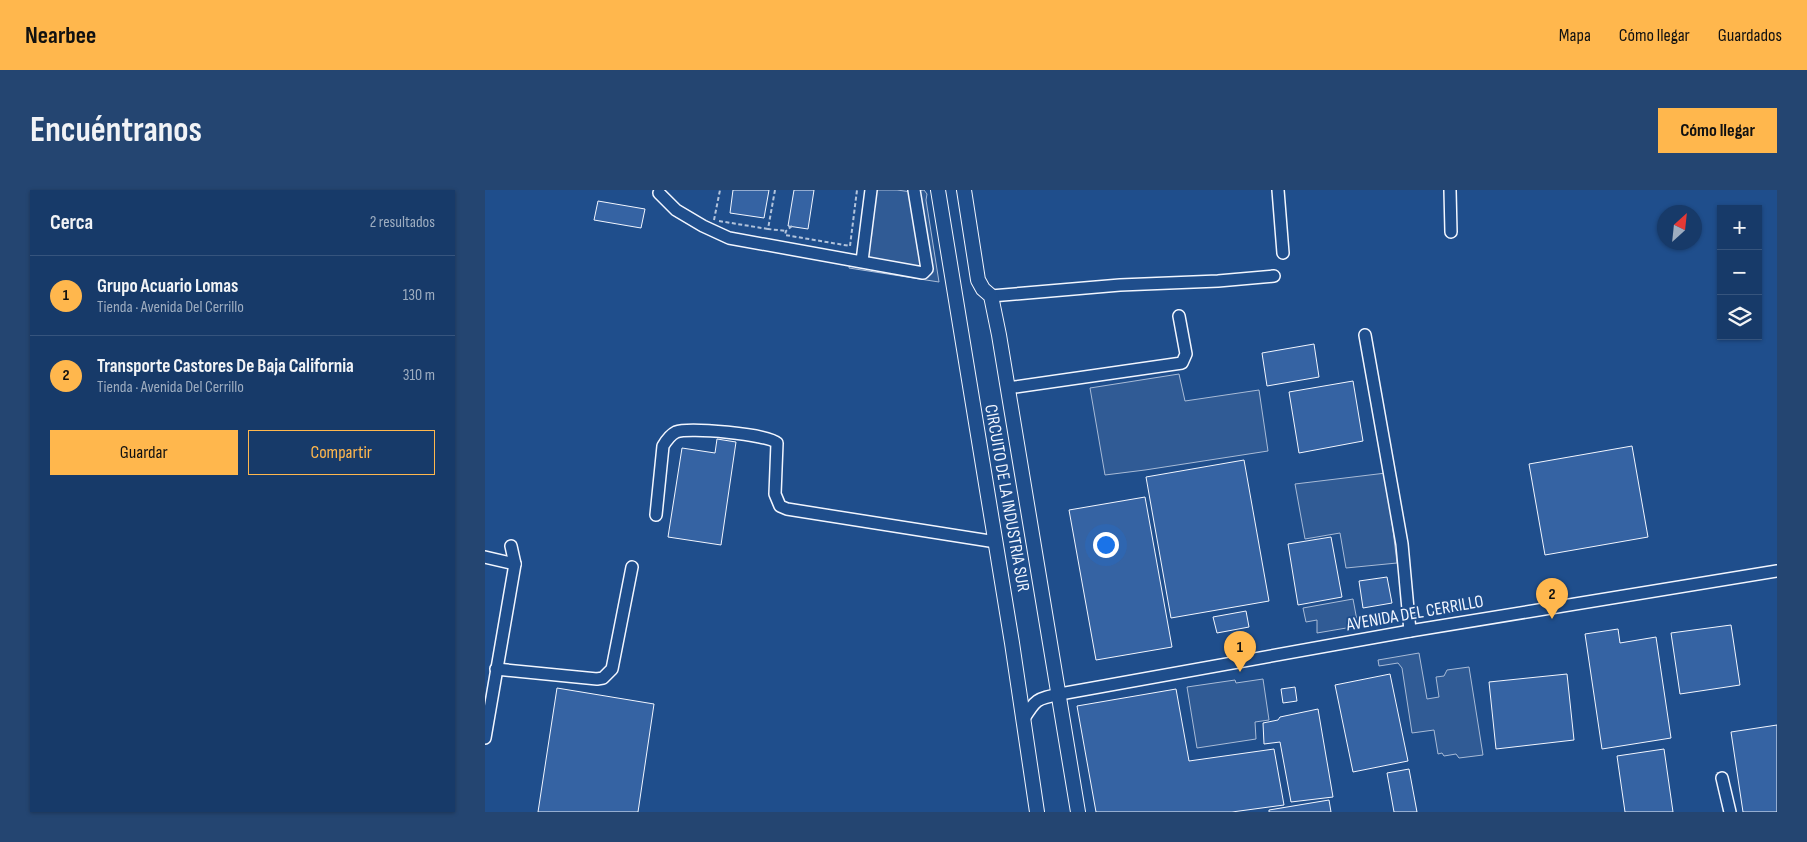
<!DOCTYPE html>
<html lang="es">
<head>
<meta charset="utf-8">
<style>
  body { margin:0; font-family:"Sofia Sans Condensed",sans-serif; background:#244571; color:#f1f3f6 }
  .controls { position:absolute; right:15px; top:15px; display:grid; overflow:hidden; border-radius:0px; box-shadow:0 1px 4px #0004 }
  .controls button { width:45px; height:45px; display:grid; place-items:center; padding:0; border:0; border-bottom:1px solid #36547d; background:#173a69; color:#f1f3f6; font:25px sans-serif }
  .compass { position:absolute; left:1172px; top:15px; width:45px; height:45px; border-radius:50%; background:#173a69; box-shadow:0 1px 4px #0004; rotate:27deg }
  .you { position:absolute; left:620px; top:354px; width:18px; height:18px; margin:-12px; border:4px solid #fff; border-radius:50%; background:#1a73e8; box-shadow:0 0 0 8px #1a73e833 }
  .badge { display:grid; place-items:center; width:32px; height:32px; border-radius:50%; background:#ffb74d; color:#111; font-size:16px; font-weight:700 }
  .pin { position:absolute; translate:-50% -41px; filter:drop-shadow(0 1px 2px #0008) }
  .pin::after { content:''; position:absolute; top:26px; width:18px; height:15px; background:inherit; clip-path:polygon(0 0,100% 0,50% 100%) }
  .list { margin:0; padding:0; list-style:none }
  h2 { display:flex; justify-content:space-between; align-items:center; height:65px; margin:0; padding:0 20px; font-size:21px }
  h2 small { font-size:16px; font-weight:400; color:#9eadc0 }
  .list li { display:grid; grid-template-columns:32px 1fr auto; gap:15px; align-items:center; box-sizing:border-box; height:80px; padding:0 20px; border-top:1px solid #36547d }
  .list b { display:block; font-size:19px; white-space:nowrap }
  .list p { margin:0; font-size:16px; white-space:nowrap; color:#9eadc0 }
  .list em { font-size:16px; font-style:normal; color:#9eadc0 }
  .actions { display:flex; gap:10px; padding:15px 20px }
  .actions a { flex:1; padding:11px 0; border:1px solid #ffb74d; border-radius:0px; text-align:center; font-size:18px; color:#ffb74d }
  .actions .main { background:#ffb74d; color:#111 }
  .icon { flex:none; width:28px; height:28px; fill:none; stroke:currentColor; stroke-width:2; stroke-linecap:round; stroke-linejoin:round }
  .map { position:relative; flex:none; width:1292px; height:622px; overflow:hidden; border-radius:0px }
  header { display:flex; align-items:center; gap:30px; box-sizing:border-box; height:70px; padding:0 25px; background:#ffb74d; color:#111 }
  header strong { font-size:24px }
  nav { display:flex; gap:28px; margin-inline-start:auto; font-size:18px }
  .intro { display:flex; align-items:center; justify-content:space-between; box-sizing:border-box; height:120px; padding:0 30px }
  h1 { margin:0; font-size:35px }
  .button { padding:12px 22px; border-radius:0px; background:#ffb74d; color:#111; font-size:18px; font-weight:700 }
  main { display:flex; gap:30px; padding:0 30px }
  aside { flex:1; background:#173a69; border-radius:0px; box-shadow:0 1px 4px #0004 }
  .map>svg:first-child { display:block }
</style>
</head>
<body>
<header>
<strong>Nearbee</strong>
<nav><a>Mapa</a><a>Cómo llegar</a><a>Guardados</a></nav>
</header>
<div class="intro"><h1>Encuéntranos</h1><a class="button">Cómo llegar</a></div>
<main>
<aside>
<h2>Cerca<small>2 resultados</small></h2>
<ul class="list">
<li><span class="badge">1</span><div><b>Grupo Acuario Lomas</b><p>Tienda · Avenida Del Cerrillo</p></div><em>130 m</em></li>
<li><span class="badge">2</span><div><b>Transporte Castores De Baja California</b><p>Tienda · Avenida Del Cerrillo</p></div><em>310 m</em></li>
</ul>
<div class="actions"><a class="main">Guardar</a><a>Compartir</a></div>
</aside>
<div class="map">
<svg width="1292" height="622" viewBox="0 0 1292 622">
  <rect width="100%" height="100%" fill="#1f4e8c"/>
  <g fill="#305b95" stroke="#a8bbd7">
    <path d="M386 0H412L427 2 439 0 442 4 441 10 454 92 364 78 365 70H374Z"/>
    <path d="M694 184 700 211 774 200 783 261 660 280 620 285 605 198Z"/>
    <path d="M901 283 912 373 861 378 855 343 820 349 810 294Z"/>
    <path d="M868 409 873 436 832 443V430L821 432 818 418Z"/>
    <path d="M934 463 942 509 954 507 951 487 959 486 962 480 984 477 998 565 974 568 971 564 959 566 957 563 953 564 949 540 927 543 917 478 913 473 894 476 893 470Z"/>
    <path d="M778 489 784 530 770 532 771 549 712 558 702 497 750 490 751 493Z"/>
  </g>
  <g fill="#3563a3" stroke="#f2f6ff">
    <path d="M248 0H284L279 28 245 23Z"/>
    <path d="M309 0H329L323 39 303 36Z"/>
    <path d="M113 11 160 19 156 38 109 30Z"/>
    <path d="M829 154 834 187 782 196 777 163Z"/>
    <path d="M868 191 878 251 814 263 804 202Z"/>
    <path d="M232 249 251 252 236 355 183 347 197 258 230 263Z"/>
    <path d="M1147 256 1163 347 1060 365 1044 274Z"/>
    <path d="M759 270 784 411 686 428 661 287Z"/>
    <path d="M660 307 687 457 611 470 584 320Z"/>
    <path d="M846 347 857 407 813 415 803 354Z"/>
    <path d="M902 387 907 413 878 418 874 391Z"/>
    <path d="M761 421 764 437 732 443 728 427Z"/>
    <path d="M1246 435 1255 495 1195 504 1186 443Z"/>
    <path d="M1133 439 1135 453 1171 447 1186 548 1117 559 1100 444Z"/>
    <path d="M905 484 923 571 868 582 850 495Z"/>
    <path d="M1082 484 1089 550 1011 559 1004 492Z"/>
    <path d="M810 497 812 511 798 513 796 499Z"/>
    <path d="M72 498 169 514 153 622H53Z"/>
    <path d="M691 499 704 571 789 559 799 615 747 622H611L592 516Z"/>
    <path d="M833 519 848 607 806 612 795 552 779 554 778 533 793 530 795 527Z"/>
    <path d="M1292 535V622H1258L1246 542Z"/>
    <path d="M1179 559 1188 622H1140L1132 566Z"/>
    <path d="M924 579 932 622H909L902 583Z"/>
    <path d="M844 610 846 622H784V620Z"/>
  </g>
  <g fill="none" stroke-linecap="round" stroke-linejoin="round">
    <g stroke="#f2f6ff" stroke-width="14">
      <g id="minor">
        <path d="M793 0 798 63"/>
        <path d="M965 0 966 42"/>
        <path d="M174 3 191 20 218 36 244 48 438 83 442 79 429 0"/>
        <path d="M377 71 386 0"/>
        <path d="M506 106 635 95 733 91 789 86"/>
        <path d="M880 145 917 354 925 441"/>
        <path d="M523 198 697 173 701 164 694 126"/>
        <path d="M171 325 178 256C181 251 185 245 191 242 203 237 283 244 292 253L290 304 295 316 302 319 511 352"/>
        <path d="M0 367 30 374"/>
        <path d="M11 479 112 489 118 488 127 479 147 377"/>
        <path d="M538 530C551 509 551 509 575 504L925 441 1292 381"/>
        <path d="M0 548 30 374 26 356"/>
        <path d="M1237 588 1245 622"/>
      </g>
    </g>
    <g stroke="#f2f6ff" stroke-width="16">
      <g id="major">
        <path d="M453 0 527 453 552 622"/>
        <path d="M479 0 493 90 498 99 506 106 514 145 593 622"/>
      </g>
    </g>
    <g stroke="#b3c4dc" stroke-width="2" stroke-dasharray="4 2.5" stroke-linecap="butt">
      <path d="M290 0 283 39 301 41"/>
      <path d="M229 30 235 0"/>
      <path d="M234 31 283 39"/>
      <path d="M307 36 301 41 300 45 365 56 372 0"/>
    </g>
    <use href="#minor" stroke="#1f4e8c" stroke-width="11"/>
    <use href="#major" stroke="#1f4e8c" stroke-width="14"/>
  </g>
  <g text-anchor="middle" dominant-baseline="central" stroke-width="4" stroke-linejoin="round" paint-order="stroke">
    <g font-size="18" fill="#f2f6ff" stroke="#1f4e8c">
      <text transform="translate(522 308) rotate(80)">CIRCUITO DE LA INDUSTRIA SUR</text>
      <text transform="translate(930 423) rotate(-10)">AVENIDA DEL CERRILLO</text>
    </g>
  </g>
</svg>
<div class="controls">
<button>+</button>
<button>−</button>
<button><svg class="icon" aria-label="layers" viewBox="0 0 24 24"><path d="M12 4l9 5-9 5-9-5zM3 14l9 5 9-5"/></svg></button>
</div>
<svg class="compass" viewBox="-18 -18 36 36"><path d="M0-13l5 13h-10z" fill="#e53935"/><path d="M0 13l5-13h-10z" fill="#9eadc0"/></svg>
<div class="you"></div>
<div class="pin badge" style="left:755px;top:482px">1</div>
<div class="pin badge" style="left:1067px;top:429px">2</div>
</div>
</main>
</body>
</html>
